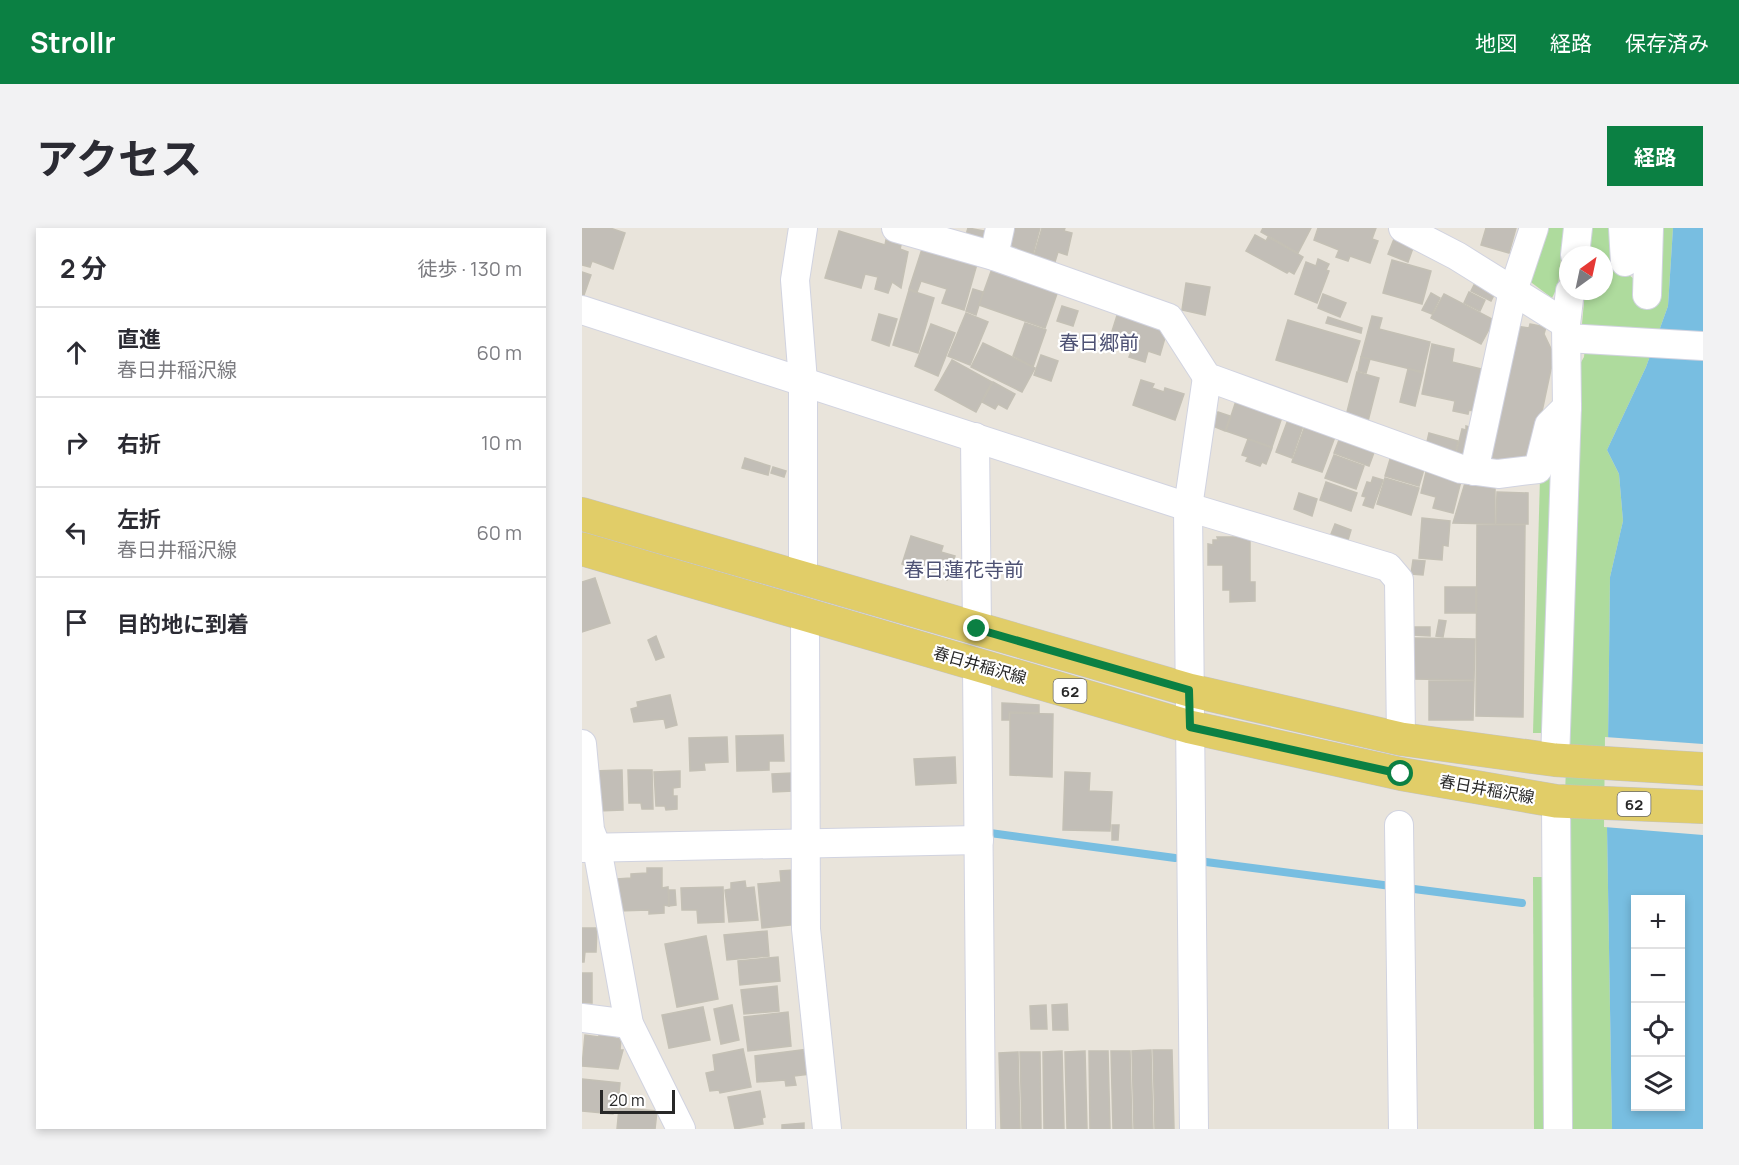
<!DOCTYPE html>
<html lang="ja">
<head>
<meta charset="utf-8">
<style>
  body { margin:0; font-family:Manrope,"Noto Sans JP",sans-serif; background:#f2f2f3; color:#2b2b33 }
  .controls { position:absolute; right:18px; bottom:18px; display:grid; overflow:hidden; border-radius:0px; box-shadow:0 3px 9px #0003 }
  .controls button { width:54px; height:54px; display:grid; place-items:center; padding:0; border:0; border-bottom:2px solid #e1e1e2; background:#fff; color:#2b2b33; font:30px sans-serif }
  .compass { position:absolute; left:977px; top:18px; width:54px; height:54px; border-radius:50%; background:#fff; box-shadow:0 3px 9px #0003; rotate:33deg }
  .scale { position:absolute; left:18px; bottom:15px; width:75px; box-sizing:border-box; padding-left:6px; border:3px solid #282828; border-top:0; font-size:16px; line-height:21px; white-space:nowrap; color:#282828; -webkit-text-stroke:4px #fff; paint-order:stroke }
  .stop { position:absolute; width:18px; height:18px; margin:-14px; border:4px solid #0b8043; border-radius:50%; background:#fff }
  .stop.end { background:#0b8043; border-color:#fff; box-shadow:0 2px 6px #0008 }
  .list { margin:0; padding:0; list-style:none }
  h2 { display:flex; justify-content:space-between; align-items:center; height:78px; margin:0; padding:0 24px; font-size:26px }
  h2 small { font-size:20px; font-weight:400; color:#7c7c81 }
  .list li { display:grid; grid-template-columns:39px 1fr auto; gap:18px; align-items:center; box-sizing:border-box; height:90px; padding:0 24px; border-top:2px solid #e1e1e2 }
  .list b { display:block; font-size:22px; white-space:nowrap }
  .list p { margin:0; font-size:20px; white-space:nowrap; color:#7c7c81 }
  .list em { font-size:20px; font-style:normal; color:#7c7c81 }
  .icon { flex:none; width:33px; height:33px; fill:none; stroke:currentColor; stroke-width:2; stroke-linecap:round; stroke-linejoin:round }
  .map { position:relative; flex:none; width:1121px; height:901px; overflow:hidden; border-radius:0px }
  header { display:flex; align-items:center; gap:36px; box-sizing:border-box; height:84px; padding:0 30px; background:#0b8043; color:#fff }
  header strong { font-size:28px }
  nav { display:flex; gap:33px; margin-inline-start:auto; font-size:21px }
  .intro { display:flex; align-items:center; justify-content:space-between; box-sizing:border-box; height:144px; padding:0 36px }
  h1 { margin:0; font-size:42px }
  .button { padding:15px 27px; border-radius:0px; background:#0b8043; color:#fff; font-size:21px; font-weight:700 }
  main { display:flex; gap:36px; padding:0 36px }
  aside { flex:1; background:#fff; border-radius:0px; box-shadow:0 3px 9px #0003 }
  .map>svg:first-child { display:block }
</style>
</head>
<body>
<header>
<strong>Strollr</strong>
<nav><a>地図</a><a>経路</a><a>保存済み</a></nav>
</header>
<div class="intro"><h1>アクセス</h1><a class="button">経路</a></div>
<main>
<aside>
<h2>2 分<small>徒歩 · 130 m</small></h2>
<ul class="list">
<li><svg class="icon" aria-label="ahead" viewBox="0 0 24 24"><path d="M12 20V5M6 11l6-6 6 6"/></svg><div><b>直進</b><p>春日井稲沢線</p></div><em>60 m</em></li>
<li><svg class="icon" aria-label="right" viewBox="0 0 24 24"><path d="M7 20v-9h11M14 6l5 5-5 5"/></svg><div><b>右折</b></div><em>10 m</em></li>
<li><svg class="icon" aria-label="left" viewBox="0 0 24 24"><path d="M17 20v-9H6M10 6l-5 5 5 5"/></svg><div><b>左折</b><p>春日井稲沢線</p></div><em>60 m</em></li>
<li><svg class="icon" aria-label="arrive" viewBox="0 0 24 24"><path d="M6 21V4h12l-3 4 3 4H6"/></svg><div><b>目的地に到着</b></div></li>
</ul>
</aside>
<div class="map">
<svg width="1121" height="901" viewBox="0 0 1121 901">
  <rect width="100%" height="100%" fill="#e9e4db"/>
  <g fill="#aedb9d">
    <path d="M960 0H982L976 58 970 70 946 52Z"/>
    <path d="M1009 0H1035L1037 39 1057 55 1075 0H1091L1086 78 1064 139 1025 222 1037 246 1041 293 1028 349 1025 599 1030 901H984L982 596 998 136 1002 129 1005 100 1000 96 1003 63H1022V27H1006Z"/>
    <path d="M971 227 964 505H951L958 249Z"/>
    <path d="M951 649H967L969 901H952Z"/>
  </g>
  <path fill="#78bee1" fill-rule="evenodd" d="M1091 0H1121V901H1030L1025 599 1028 349 1041 293 1037 246 1025 222 1064 139 1086 78ZM1054 672H1098V878H1054Z"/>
  <path fill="#e9e4db" d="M1023 509 1121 516V607L1022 599Z"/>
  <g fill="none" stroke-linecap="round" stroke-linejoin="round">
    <g stroke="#78bee1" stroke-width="8">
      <path d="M408 605 593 630"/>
      <path d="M624 634 809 658"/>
      <path d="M832 661 940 675"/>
    </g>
  </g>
  <g fill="#c2beb7" stroke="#c4c0b5" stroke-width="1.5">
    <path d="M0 0H28L43 5 31 41 10 33 8 39 0 37Z"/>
    <path d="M386 0 408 4 405 17 383 10Z"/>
    <path d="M426 0H458L451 26 421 17Z"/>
    <path d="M460 0H483L482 3 490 5 485 27 476 24 472 37 451 31Z"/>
    <path d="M681 0H729L716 25 679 4Z"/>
    <path d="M736 0H794L790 11 796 13 788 35 768 28 766 33 754 29 757 22 732 12Z"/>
    <path d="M904 0H934L927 25 899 17Z"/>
    <path d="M257 3 303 17 304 12 319 17 318 21 326 24 319 60 310 54 306 65 293 61 296 49 283 46 279 60 243 50Z"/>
    <path d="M814 6 831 20 826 34 806 26Z"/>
    <path d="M673 7 684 13 686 9 721 29 712 46 707 43 705 45 664 23Z"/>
    <path d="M341 18 395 36 382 82 360 75 365 61 339 53 335 64 327 61Z"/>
    <path d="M736 31 747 36 744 42 747 43 735 75 713 66 724 34 734 38Z"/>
    <path d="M810 32 849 43 840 76 801 65Z"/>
    <path d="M411 38 477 60 463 100 397 77Z"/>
    <path d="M0 44 9 47 2 67 0 66Z"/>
    <path d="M895 51 915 61 909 73 889 63Z"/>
    <path d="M604 55 628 59 623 87 600 82Z"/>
    <path d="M391 61 401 64 394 87 384 83Z"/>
    <path d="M327 62 352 70 336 125 311 117Z"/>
    <path d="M887 64 903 72 898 83 882 75Z"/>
    <path d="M849 65 858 70 850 86 840 82Z"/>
    <path d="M741 66 764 75 758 89 736 80Z"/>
    <path d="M862 66 912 92 899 116 849 90Z"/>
    <path d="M480 78 496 83 491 98 475 93Z"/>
    <path d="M537 81 585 103 578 127 566 123 563 134 547 129 549 124 526 116Z"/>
    <path d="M384 85 406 94 388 137 366 128Z"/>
    <path d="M297 86 315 91 307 118 290 112Z"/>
    <path d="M790 88 800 90 797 101 848 114 841 144 779 129Z"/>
    <path d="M746 89 780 100 779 105 744 95Z"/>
    <path d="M706 92 778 113 765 154 694 132Z"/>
    <path d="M443 95 464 102 451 139 431 128Z"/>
    <path d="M349 96 373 105 356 148 333 138Z"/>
    <path d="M948 96 964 99 962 106 972 127 951 226 935 238 901 231 934 98 947 100Z"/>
    <path d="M401 115 453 140 440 164 389 139Z"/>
    <path d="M850 116 872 121 870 134 904 142 896 184 887 182 886 186 871 183 873 173 840 166Z"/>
    <path d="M459 127 476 133 469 153 452 147Z"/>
    <path d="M779 129 788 131 784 145 776 143Z"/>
    <path d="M370 132 410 154 394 184 353 162Z"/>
    <path d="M826 141 841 145 833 178 818 174Z"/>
    <path d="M775 144 797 150 786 193 764 188Z"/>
    <path d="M559 152 572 156 570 160 582 164 583 160 602 166 593 192 551 177Z"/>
    <path d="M411 154 433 166 425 181 416 176 413 181 400 174Z"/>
    <path d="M655 170 701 186 690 219 644 203Z"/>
    <path d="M636 184 648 188 643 203 631 198Z"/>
    <path d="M707 189 722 195 710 230 694 224Z"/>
    <path d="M724 195 754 206 740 244 710 234Z"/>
    <path d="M884 198 895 201 890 230 874 226 880 201 884 202Z"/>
    <path d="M847 205 876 213 873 226 844 218Z"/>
    <path d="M759 207 794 219 787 238 752 225Z"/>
    <path d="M666 211 690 220 684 236 680 234 678 238 664 233 666 229 660 227Z"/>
    <path d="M752 227 782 238 774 261 743 250Z"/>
    <path d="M809 228 843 238 837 258 803 248Z"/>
    <path d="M163 230 188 238 186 247 160 240Z"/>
    <path d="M191 239 204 243 202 249 189 245Z"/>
    <path d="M845 240 880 249 871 285 851 280 854 269 839 265Z"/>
    <path d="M791 249 801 252 791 280 781 277 784 269 780 268 785 254 789 255Z"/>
    <path d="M803 250 837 260 829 287 795 276Z"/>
    <path d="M744 254 775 265 769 283 738 272Z"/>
    <path d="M883 255H913V296L871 295Z"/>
    <path d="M915 264 946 265V296H914Z"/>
    <path d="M717 265 735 271 730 288 712 281Z"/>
    <path d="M840 290 868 293 866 318 861 317 860 332 837 330Z"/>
    <path d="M753 296 769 302 766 312 749 306Z"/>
    <path d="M895 297H943L941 489 894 488Z"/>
    <path d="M329 308 361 318 359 324 373 328 365 352 320 336Z"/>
    <path d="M635 309H668V354H673V373L648 374V362H641V337H626V316L631 317V312H636Z"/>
    <path d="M831 332 843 333 841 347 829 346Z"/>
    <path d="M13 350 28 395 0 404V354Z"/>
    <rect x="863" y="359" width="31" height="26"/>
    <path d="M857 392 864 393 861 409 854 408Z"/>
    <path d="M831 399H848V408L831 407Z"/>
    <path d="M74 408 82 429 74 432 66 412Z"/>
    <path d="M831 410 893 411 892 452 831 451Z"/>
    <path d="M847 453H892L891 492H847Z"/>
    <path d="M88 467 95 497 84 500 82 491 52 494 49 481 56 479 55 474Z"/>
    <path d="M420 475 457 477V485L427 484V492H420Z"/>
    <path d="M428 485 471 486 470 549 428 547Z"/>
    <path d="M201 507 202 533H187V542L155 543 154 508Z"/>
    <path d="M145 509 146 534 122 535 123 542 108 543 107 510Z"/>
    <path d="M373 529 374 555 334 557 332 531Z"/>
    <path d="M40 542 41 582 16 583 11 543Z"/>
    <path d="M46 542H70L71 581H60L59 575H47Z"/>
    <path d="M98 543V559L91 560V568H95V581L84 582 83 578H74L72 544Z"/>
    <path d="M483 544 508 545 507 563 530 564 528 603 481 602Z"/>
    <path d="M210 545 211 563 191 564 190 546Z"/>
    <path d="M530 597H537L536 612H530Z"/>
    <path d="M65 640H80V660L86 659 87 678 82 677V685L67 686V682L36 683 35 651 49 650V646L65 645Z"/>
    <path d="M211 642 217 696 180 700 176 656 199 654 198 643Z"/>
    <path d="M163 653 164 660 172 659 176 692 147 694 143 662 149 661V655Z"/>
    <path d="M141 659 142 694 116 695 115 682H100L99 660Z"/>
    <path d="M87 662H93L94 677 87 678Z"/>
    <path d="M0 700H15L14 724H3L2 734H0Z"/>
    <path d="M185 703 187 728 145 732 142 707Z"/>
    <path d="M124 708 136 771 95 779 83 716Z"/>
    <path d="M196 729 198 753 158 757 156 733Z"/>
    <rect x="0" y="745" width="10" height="30"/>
    <path d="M195 758 197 783 162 786 159 762Z"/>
    <path d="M485 776 486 802H471L470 777Z"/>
    <path d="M150 777 157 812 139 816 132 781Z"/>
    <path d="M464 777 465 801H449L448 778Z"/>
    <path d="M121 779 128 812 87 820 80 787Z"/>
    <path d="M206 784 209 818 166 823 162 789Z"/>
    <path d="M17 804 34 806 33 810 39 811 38 822H41L36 841 0 838 3 807 17 809Z"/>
    <path d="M161 821 169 859 138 865 137 862 128 863 124 845 133 843 131 827Z"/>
    <path d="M226 821 228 846 212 848 214 857 204 858 203 852 175 854 173 828Z"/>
    <path d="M569 822 571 901H552L550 823Z"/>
    <path d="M571 822H590L592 901H573Z"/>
    <path d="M480 823 482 901H462L461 824Z"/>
    <path d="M503 823 505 901H485L483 824Z"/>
    <path d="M507 823H526L528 901H508Z"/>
    <path d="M529 823H548L550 901H531Z"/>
    <path d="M436 824 438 901H419L417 825Z"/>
    <path d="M438 824H458L459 901H440Z"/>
    <path d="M0 851 38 855 35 884 32 883 31 886 0 883Z"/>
    <path d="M178 863 183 889 180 890 181 896 153 901 146 869Z"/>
    <path d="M37 880 75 883 73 901H35Z"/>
    <path d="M222 895V901H200V897Z"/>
  </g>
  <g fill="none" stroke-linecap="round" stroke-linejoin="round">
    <g stroke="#d1d3e0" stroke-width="30">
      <g id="minor">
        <path d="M221 0 213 52 221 153V350"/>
        <path d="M314 0 412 28 587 90 625 149 879 241 916 246 956 241 967 197 985 179"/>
        <path d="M821 0 875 28 984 96"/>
        <path d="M1041 0 1043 34"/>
        <path d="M993 27 996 0"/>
        <path d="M412 28 418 0"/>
        <path d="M1065 67 1067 0"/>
        <path d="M0 82 606 279 806 339 817 352 819 511"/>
        <path d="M985 110 1121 118"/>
        <path d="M393 209 395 401"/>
        <path d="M892 243 931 63 952 0"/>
        <path d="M223 386 224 701 245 901"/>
        <path d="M395 436 399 901"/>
        <path d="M0 516 8 602 15 620 47 796 99 901"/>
        <path d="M973 532 985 179 984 96 988 63"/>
        <path d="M974 573 976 901"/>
        <path d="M817 597 821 901"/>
        <path d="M0 620 397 612"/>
        <path d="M0 790 47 796"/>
        <path d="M612 901 606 279 625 149"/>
      </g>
    </g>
    <g stroke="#c3c3c3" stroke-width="34">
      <g id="major">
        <path d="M0 286 607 462 819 511 973 532 1121 541"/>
        <path d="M0 321 608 499 819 546 974 573 1121 579"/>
      </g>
    </g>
    <use href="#minor" stroke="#fff" stroke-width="28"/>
    <use href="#major" stroke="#e1cd68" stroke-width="33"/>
  </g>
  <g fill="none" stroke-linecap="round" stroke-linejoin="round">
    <path stroke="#0b8043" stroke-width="8" d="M395 401 607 462 608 499 819 546"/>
  </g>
  <g text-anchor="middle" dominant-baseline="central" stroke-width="4.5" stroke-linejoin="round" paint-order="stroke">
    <g fill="#fff" stroke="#686868" stroke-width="1.5">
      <rect x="471.5" y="451" width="33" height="24" rx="4.5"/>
      <rect x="1035.5" y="564" width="33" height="24" rx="4.5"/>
    </g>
    <g font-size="15" font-weight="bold" fill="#282828">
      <text x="488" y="463">62</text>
      <text x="1052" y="576">62</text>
    </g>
    <g font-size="16" fill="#282828" stroke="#fff">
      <text transform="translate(398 437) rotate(16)">春日井稲沢線</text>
      <text transform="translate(905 561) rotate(10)">春日井稲沢線</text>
    </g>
    <g font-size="20" fill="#4e5274" stroke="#fff">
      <text x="517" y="114">春日郷前</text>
      <text x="382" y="341">春日蓮花寺前</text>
    </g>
  </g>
</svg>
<div class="controls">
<button>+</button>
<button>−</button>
<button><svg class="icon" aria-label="locate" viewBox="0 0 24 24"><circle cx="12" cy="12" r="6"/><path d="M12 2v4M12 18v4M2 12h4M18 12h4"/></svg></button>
<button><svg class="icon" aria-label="layers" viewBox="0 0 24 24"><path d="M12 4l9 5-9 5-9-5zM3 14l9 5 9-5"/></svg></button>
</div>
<svg class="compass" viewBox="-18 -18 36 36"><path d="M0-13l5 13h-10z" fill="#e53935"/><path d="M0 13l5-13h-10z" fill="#7c7c81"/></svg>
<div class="scale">20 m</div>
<div class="stop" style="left:819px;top:546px"></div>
<div class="stop end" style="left:395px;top:401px"></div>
</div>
</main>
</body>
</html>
